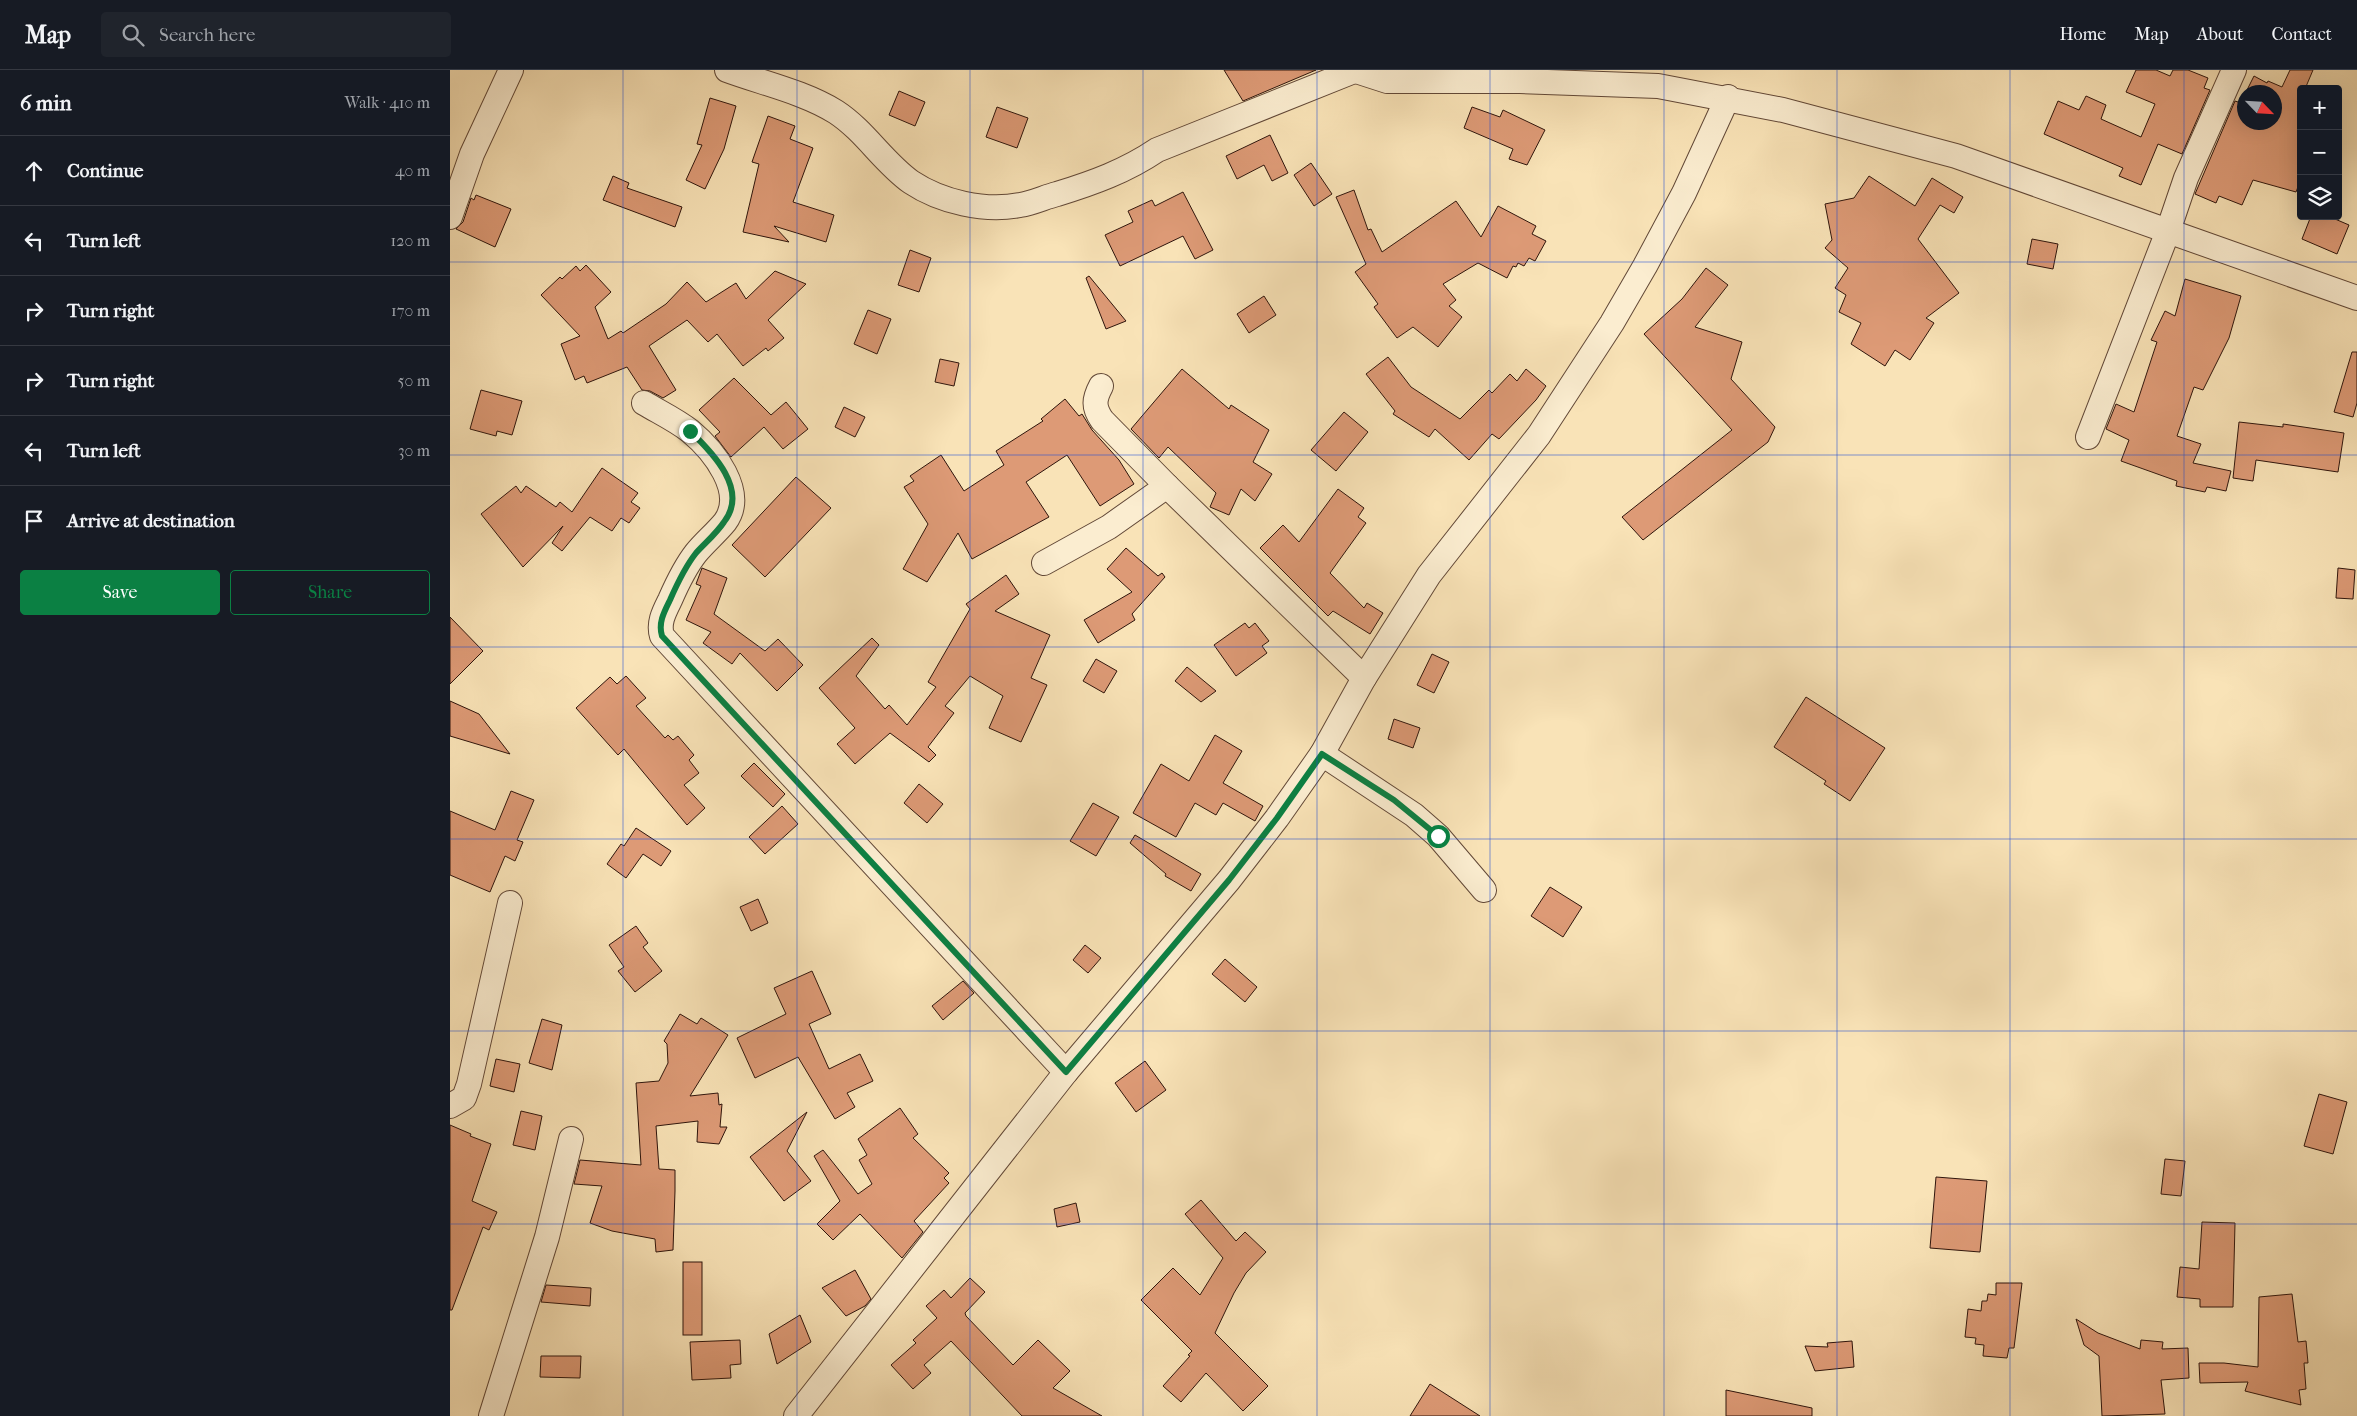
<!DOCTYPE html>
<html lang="en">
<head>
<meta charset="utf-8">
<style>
  body { margin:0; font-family:"IM FELL French Canon",serif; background:#20242c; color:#f1f3f6 }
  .controls { position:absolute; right:15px; top:15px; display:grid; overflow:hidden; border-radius:5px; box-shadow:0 5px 20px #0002 }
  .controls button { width:45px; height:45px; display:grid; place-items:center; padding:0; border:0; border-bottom:1px solid #363941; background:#171b24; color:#f1f3f6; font:25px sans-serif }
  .compass { position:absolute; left:1787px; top:15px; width:45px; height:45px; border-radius:50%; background:#171b24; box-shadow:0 5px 20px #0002; rotate:115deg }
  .stop { position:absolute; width:15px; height:15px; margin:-11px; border:4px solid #0b8043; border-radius:50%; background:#fff }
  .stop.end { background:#0b8043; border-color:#fff; box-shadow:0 1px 5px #0008 }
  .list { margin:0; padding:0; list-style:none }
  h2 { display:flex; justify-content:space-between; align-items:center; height:65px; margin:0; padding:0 20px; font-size:21px }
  h2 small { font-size:16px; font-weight:400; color:#9ea1a6 }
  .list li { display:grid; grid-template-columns:32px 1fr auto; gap:15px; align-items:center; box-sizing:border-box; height:70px; padding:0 20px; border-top:1px solid #363941 }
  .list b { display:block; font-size:19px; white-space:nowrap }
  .list em { font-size:16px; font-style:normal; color:#9ea1a6 }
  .actions { display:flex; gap:10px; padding:15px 20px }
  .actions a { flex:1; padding:11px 0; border:1px solid #0b8043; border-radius:5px; text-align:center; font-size:18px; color:#0b8043 }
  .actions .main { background:#0b8043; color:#fff }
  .icon { flex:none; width:28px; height:28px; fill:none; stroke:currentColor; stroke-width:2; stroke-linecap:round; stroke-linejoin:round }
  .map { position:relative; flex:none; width:1907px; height:1346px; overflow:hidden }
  header { display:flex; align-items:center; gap:30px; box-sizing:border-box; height:70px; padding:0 25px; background:#171b24; border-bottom:1px solid #363941 }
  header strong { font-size:24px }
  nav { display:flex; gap:28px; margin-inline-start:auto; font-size:18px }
  .search { width:350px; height:45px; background:#20242c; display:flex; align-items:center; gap:12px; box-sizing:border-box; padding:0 18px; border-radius:5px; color:#9ea1a6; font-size:19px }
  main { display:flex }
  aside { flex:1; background:#171b24 }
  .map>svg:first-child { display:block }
</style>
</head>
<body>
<header>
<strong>Map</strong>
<div class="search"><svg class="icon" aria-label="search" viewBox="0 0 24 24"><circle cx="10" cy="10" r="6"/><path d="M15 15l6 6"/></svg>Search here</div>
<nav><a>Home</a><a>Map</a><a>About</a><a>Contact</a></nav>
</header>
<main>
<aside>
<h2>6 min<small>Walk · 410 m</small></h2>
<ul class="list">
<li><svg class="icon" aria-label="ahead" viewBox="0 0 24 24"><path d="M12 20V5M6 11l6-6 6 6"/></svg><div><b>Continue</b></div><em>40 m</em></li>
<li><svg class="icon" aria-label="left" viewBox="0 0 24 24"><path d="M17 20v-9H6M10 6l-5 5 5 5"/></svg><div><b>Turn left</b></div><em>120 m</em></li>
<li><svg class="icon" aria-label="right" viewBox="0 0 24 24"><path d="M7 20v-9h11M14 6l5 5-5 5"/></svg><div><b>Turn right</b></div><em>170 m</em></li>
<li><svg class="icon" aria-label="right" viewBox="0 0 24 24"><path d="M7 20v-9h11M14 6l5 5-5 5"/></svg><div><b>Turn right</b></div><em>50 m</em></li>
<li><svg class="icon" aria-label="left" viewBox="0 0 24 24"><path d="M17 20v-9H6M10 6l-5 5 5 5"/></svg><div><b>Turn left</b></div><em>30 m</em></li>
<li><svg class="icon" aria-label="arrive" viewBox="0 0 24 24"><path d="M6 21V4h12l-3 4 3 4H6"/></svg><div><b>Arrive at destination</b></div></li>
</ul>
<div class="actions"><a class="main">Save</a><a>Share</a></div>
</aside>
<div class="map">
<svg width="1907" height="1346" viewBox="0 0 1907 1346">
  <rect width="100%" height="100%" fill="#f9e3b7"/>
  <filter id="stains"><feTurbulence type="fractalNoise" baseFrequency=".004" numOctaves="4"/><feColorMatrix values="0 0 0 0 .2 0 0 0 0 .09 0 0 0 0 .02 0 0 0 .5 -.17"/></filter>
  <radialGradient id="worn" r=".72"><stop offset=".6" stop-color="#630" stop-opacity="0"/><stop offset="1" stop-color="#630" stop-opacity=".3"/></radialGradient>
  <g fill="#dd9a76" stroke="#2f150c">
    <path d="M774 0H866L793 31Z"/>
    <path d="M1686 0H1706L1720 6 1723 0H1738L1758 8 1754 18 1760 20 1732 84 1708 74 1691 115 1669 106 1673 98 1594 64 1608 31 1629 40 1636 26 1656 35 1651 49 1691 67 1705 34 1676 22Z"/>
    <path d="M1840 0H1863L1855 19H1851V109L1846 122 1803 110 1792 135 1769 126 1766 133 1745 124 1785 31 1791 33 1794 26V52H1824V22H1796L1804 6 1817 13 1818 11 1832 17Z"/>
    <path d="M449 21 475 32 465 56 439 45Z"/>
    <path d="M260 28 286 36 274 79 255 119 236 110 252 75 247 74Z"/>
    <path d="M547 37 578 48 567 78 536 67Z"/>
    <path d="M1022 37 1050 47 1053 40 1095 60 1077 95 1059 89 1063 79 1014 58Z"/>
    <path d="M318 46 345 56 340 69 363 78 343 132 384 145 376 172 324 156 339 172 293 162 309 94 302 92Z"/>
    <path d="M820 65 838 103 822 111 814 95 787 109 776 86Z"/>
    <path d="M861 93 882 124 864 136 844 105Z"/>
    <path d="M163 106 179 113 177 118 232 137 225 157 153 130Z"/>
    <path d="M1419 106 1465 136 1482 108 1513 127 1504 143 1490 135 1468 169 1509 223 1476 248 1484 253 1460 290 1445 280 1435 296 1401 274 1411 253 1389 242 1396 225 1385 218 1398 198 1375 178 1382 170 1375 134 1404 128Z"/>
    <path d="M904 120 918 160 921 159 932 182 1006 131 1031 167 1048 136 1086 156 1082 164 1096 171 1085 191 1079 188 1074 196 1068 193 1066 197 1063 196 1057 208 1028 193 993 214 1006 230 999 236 1012 247 988 277 963 257 947 268 924 237 928 234 905 202 916 194 886 127Z"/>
    <path d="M733 122 763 180 745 189 733 166 670 196 655 165 683 152 678 141 702 130 705 136Z"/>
    <path d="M26 125 61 139 45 177 6 159 13 152 21 128 24 130Z"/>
    <path d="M1861 146H1878L1899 155 1887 184 1852 169Z"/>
    <path d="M1582 169 1608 174 1603 199 1577 194Z"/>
    <path d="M460 180 481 188 469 222 448 215Z"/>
    <path d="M136 195 161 222 145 237 158 269 171 261 173 263 216 234 237 212 256 232 286 213 296 229 325 201 356 214 318 250 334 268 318 281 316 278 293 296 267 264 258 272 237 250 199 276 226 320 213 328 200 321 192 320 177 297 137 313 134 306 125 310 111 274 130 266 91 225 110 207 112 209 126 196 130 201Z"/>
    <path d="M1256 198 1278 215 1245 257 1292 272 1281 309 1325 357 1318 372 1193 470 1172 447 1282 360 1194 264 1232 229Z"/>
    <path d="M639 206 676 251 656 259 636 208Z"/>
    <path d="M1735 209 1791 226 1779 268 1753 320 1744 317 1727 366 1751 374 1743 393 1781 401 1776 421 1757 417 1755 422 1726 416 1727 411 1671 391 1679 370 1656 359 1666 334 1684 342 1707 272 1701 270 1715 241 1725 246Z"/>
    <path d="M814 226 826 245 799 263 787 244Z"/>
    <path d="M418 240 441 249 427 284 404 274Z"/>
    <path d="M1902 282H1907V333L1903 347 1884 342Z"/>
    <path d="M938 287 961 317 1010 349 1039 320 1042 323 1060 304 1067 311 1076 299 1096 316 1086 330 1049 369 1042 364 1019 390 985 359 979 367 943 344 945 341 916 304Z"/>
    <path d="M490 289 509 293 504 316 485 312Z"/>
    <path d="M732 299 779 339 781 335 819 360 803 392 822 404 805 431 791 419 779 445 760 437 766 423 718 377 709 388 681 359Z"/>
    <path d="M284 308 321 345 336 332 358 359 333 379 314 357 281 387 265 366 270 362 249 340Z"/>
    <path d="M31 320 72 331 62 365 47 361 46 366 20 359Z"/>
    <path d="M615 329 629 346 632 344 642 360 669 390 684 414 650 436 617 385 576 412 599 447 522 489 508 463 477 512 453 499 478 454 454 417 464 411 460 406 491 385 514 421 554 395 546 381 593 351 591 349Z"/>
    <path d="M394 337 415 347 405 367 385 357Z"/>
    <path d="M894 342 918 362 886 401 861 380Z"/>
    <path d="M1789 352 1833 357V354L1894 363 1888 402 1806 390 1803 411 1783 408Z"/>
    <path d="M152 398 188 423 181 432 190 438 179 453 171 448 162 461 140 447 112 481 102 473 113 456 73 497 31 444 66 416 71 423 76 416 106 437 110 432 122 442Z"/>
    <path d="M346 407 381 438 315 507 282 475Z"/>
    <path d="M888 419 914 438 908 447 916 453 880 503 914 538 917 533 933 543 920 564 883 541 878 546 810 478 833 455 849 472Z"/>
    <path d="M676 478 708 506 712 503 715 507 682 544 685 550 648 573 634 550 682 522 657 499Z"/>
    <path d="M252 498 277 508 264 544 315 581 328 569 353 595 327 621 290 583 282 594 253 573 261 562 236 550 251 516 246 514Z"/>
    <path d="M1888 498 1905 500 1903 529 1886 528Z"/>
    <path d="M556 505 569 524 545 541 600 565 581 608 597 615 571 672 539 658 553 626 520 606 495 636 504 643 478 677 486 685 479 692 440 663 405 694 387 674 405 658 369 618 422 568 429 575 406 606 435 639 439 635 457 655 486 617 478 612 520 539 516 534Z"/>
    <path d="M0 547 33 581 0 614Z"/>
    <path d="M795 553 799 558 805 553 819 571 812 576 817 583 786 606 764 575Z"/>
    <path d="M982 584 999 592 984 623 967 615Z"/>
    <path d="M646 589 667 601 654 623 633 611Z"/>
    <path d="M737 597 766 621 751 632 725 611Z"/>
    <path d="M176 606 196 628 186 636 215 668 218 665 223 670 228 666 244 685 239 690 249 703 234 715 255 738 237 755 174 679 168 685 126 638 160 607 167 614Z"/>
    <path d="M1356 627 1435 678 1400 731 1374 714 1376 711 1324 677Z"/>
    <path d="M0 631 29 644 60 684 0 666Z"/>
    <path d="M944 649 970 658 963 678 938 669Z"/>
    <path d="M765 665 792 681 773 713 813 736 805 751 773 733 766 745 745 733 726 767 683 743 711 694 739 711Z"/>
    <path d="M304 693 335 724 323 737 291 706Z"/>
    <path d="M469 714 493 734 477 753 454 733Z"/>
    <path d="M61 721 84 730 67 770 73 772 65 791 55 786 40 822 0 805V741L45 760Z"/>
    <path d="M643 733 669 747 646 786 620 771Z"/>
    <path d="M332 736 348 754 315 784 299 767Z"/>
    <path d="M186 758 221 781 211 796 193 784 176 808 157 794 171 774 174 776Z"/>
    <path d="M685 765 751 804 741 821 715 806 716 804 680 773Z"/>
    <path d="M1100 817 1132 837 1113 867 1081 846Z"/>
    <path d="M308 829 318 853 301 861 290 837Z"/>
    <path d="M186 856 198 873 193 877 212 901 185 922 168 901 174 897 159 875Z"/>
    <path d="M635 875 651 888 638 903 623 890Z"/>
    <path d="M775 889 807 917 795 932 762 904Z"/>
    <path d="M362 901 381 944 359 954 379 999 410 984 423 1011 397 1023 405 1037 385 1049 348 987 305 1008 287 968 336 944 324 918Z"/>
    <path d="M513 911 524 923 493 950 482 936Z"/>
    <path d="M230 944 247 954 251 948 278 965 240 1026 268 1023 269 1035 272 1034 270 1057H277L269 1074 247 1072 248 1051 206 1056 209 1099 225 1100V1121L223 1180 206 1182 205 1169 162 1161 140 1153 152 1116 124 1114 130 1090 191 1095 186 1013 209 1011 218 993 217 974 214 971Z"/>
    <path d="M92 949 112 955 102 1000 79 993Z"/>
    <path d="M46 989 70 994 64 1022 40 1016Z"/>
    <path d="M695 991 716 1020 686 1042 665 1013Z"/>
    <path d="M1869 1024 1897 1032 1883 1084 1854 1076Z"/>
    <path d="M450 1038 468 1064 463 1068 499 1103 494 1108 499 1113 464 1151 473 1162 452 1188 410 1144 383 1170 367 1154 390 1131 364 1086 373 1080 408 1124 422 1114 409 1090 417 1085 408 1069Z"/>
    <path d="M71 1041 92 1046 85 1080 63 1075Z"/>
    <path d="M357 1042 337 1081 361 1111 334 1131 300 1087Z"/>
    <path d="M0 1055 21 1064 20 1066 41 1074 22 1131 47 1142 39 1160 33 1157 2 1240H0Z"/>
    <path d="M1715 1089 1735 1091 1731 1126 1711 1124Z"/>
    <path d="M1486 1107 1537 1111 1530 1182 1480 1178Z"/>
    <path d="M751 1130 786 1171 795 1162 816 1182 796 1203 784 1223 765 1263 818 1316 793 1341 756 1303 731 1332 713 1316 740 1286 738 1285 742 1281 691 1230 723 1198 750 1225 773 1188 735 1144Z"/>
    <path d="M626 1133 630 1152 607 1157 604 1139Z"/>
    <path d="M1752 1152 1785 1153 1783 1237H1750V1229L1727 1227 1730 1197 1749 1199Z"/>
    <rect x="233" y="1192" width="19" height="73"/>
    <path d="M405 1200 421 1229 415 1236 396 1246 372 1218Z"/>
    <path d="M520 1208 535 1222 515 1243 516 1246 563 1295 588 1270 620 1301 603 1318 652 1346H572L501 1271 474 1295 481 1303 463 1319 441 1295 466 1273 463 1270 487 1248 476 1236 494 1220 501 1228Z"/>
    <path d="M1546 1213H1572L1564 1278H1559L1557 1288 1533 1286 1534 1275 1525 1274 1526 1268 1515 1267 1518 1239 1531 1241 1532 1231H1537L1538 1224 1546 1225Z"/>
    <path d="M96 1215 141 1218 140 1236 91 1232Z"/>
    <path d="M1842 1224 1848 1272 1856 1271 1858 1293H1854L1856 1319 1849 1320 1851 1335 1795 1321 1798 1312 1750 1313 1749 1293H1774L1808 1297 1809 1227Z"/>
    <path d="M350 1245 361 1272 327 1294 319 1264Z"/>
    <path d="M1626 1249 1648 1263 1690 1279 1691 1270 1713 1272 1712 1279 1738 1278 1739 1308 1711 1310 1715 1344 1652 1346 1649 1286 1634 1275Z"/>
    <path d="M290 1270 291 1294 280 1295 281 1308 242 1310 240 1272Z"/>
    <path d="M1402 1271 1404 1297 1365 1301 1355 1276 1378 1277 1377 1273Z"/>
    <path d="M91 1286H131L130 1308 90 1307Z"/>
    <path d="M980 1314 1030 1346H960Z"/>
    <path d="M1276 1320 1362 1338V1346H1276Z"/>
  </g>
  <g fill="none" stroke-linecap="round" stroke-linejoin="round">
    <g stroke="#624837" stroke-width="26">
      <g id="minor">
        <path d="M277 0C312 13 354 22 386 42 415 61 433 92 461 112 491 132 535 142 570 135 583 133 595 127 607 124 643 113 676 101 707 80L904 1"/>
        <path d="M903 0 937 11H1070L1208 16 1333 40 1506 86 1907 228"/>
        <path d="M0 147 22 84 61 0"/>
        <path d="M651 316C644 329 643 337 652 350L717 416 914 608"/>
        <path d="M194 333C209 342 226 350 240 361 263 380 297 422 275 452 266 463 255 472 246 483 235 497 227 514 220 530 214 542 208 553 212 566L616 1002"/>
        <path d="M1638 367 1718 161 1736 108 1784 0"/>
        <path d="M594 493 659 457 717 416"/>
        <path d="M872 684 964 745 988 766 1034 820"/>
        <path d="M0 1036 14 1028 19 1014 60 833"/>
        <path d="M41 1346 97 1167 121 1069"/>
        <path d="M346 1346 616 1002 779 810 827 748 872 684 914 608 979 505 1089 365 1162 253 1195 196 1234 123 1278 27"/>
      </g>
    </g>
    <use href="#minor" stroke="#fbedd0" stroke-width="24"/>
  </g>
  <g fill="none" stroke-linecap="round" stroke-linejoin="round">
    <path stroke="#0b8043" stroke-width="6" d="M240 361C263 383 299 420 274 452 266 464 255 473 246 483 235 497 227 514 220 530 214 542 208 553 212 566L616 1002 779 810 827 748 872 684 944 730 988 766"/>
  </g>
  <path fill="none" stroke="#1d4ed8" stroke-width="1" stroke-opacity="0.55" d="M173 0V1346M347 0V1346M520 0V1346M693 0V1346M867 0V1346M1040 0V1346M1214 0V1346M1387 0V1346M1560 0V1346M1734 0V1346M0 192H1907M0 385H1907M0 577H1907M0 769H1907M0 961H1907M0 1154H1907"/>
  <rect width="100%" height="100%" filter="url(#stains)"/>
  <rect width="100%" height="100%" fill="url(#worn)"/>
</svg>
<div class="controls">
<button>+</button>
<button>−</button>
<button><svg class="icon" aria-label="layers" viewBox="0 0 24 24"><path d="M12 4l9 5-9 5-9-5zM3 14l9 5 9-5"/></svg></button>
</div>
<svg class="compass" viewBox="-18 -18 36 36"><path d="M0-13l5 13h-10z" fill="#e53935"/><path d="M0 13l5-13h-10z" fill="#9ea1a6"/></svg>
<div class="stop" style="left:988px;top:766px"></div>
<div class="stop end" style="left:240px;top:361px"></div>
</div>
</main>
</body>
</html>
